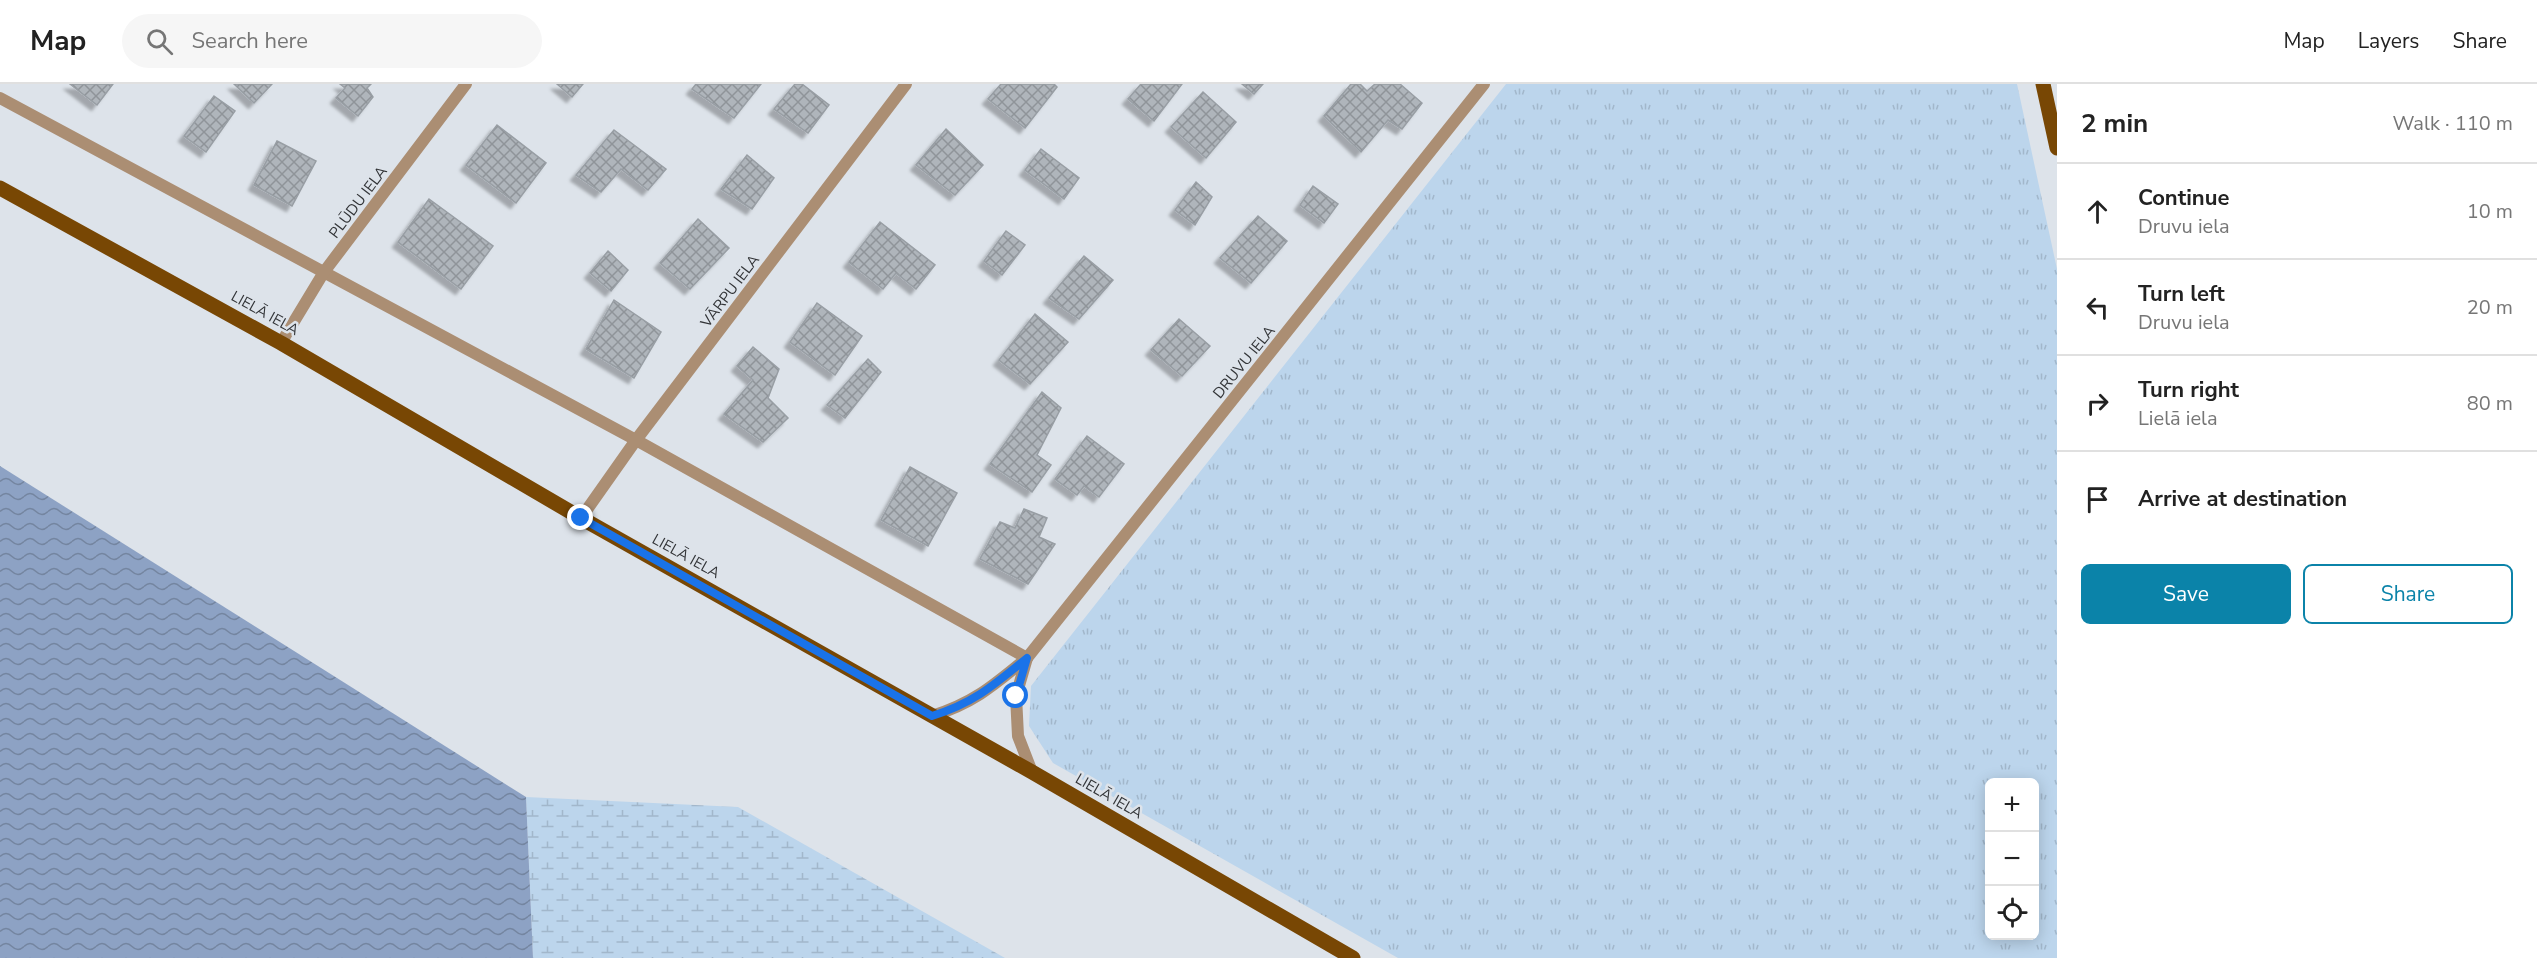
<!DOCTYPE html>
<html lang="en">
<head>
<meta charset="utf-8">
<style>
  body { margin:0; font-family:"Nunito Sans",sans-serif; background:#f6f6f6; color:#222 }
  .controls { position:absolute; right:18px; bottom:18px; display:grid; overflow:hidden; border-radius:9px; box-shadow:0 3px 15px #0003 }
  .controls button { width:54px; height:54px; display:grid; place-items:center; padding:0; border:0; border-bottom:2px solid #e0e0e0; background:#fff; color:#222; font:30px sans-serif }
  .stop { position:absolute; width:18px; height:18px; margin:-14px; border:4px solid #1a73e8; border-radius:50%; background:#fff }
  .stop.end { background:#1a73e8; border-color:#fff; box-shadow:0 2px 6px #0008 }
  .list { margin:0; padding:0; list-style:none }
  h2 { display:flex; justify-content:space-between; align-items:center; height:78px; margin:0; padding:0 24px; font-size:26px }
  h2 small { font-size:20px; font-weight:400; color:#767676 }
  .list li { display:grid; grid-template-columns:39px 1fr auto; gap:18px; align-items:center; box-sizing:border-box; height:96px; padding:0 24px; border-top:2px solid #e0e0e0 }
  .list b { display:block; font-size:22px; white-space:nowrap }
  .list p { margin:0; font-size:20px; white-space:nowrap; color:#767676 }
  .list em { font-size:20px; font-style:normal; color:#767676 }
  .actions { display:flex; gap:12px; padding:18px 24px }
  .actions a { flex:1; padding:14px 0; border:2px solid #0b83a9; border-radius:9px; text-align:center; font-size:21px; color:#0b83a9 }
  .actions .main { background:#0b83a9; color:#fff }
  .icon { flex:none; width:33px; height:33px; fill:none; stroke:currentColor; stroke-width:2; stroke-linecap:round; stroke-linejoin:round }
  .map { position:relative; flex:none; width:2057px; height:874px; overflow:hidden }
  header { display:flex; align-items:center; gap:36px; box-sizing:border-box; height:84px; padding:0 30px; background:#fff; border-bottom:2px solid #e0e0e0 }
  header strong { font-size:28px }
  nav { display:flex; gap:33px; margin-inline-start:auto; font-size:21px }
  .search { width:420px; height:54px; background:#f6f6f6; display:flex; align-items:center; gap:15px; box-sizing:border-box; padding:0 21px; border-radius:33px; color:#767676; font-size:22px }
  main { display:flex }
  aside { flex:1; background:#fff }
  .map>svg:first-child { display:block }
</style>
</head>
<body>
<header>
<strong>Map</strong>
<div class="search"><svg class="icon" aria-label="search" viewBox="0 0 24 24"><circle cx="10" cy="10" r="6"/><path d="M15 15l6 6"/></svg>Search here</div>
<nav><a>Map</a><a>Layers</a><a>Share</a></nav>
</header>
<main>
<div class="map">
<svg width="2057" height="874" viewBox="0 0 2057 874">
  <defs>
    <pattern id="grass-tufts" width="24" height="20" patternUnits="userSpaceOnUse" patternTransform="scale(1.5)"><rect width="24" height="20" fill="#bcd5ec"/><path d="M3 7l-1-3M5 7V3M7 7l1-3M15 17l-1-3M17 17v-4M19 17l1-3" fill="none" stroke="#a2b7cb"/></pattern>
    <pattern id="wetland-marsh" width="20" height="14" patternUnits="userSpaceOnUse" patternTransform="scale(1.5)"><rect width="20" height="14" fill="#bcd5ec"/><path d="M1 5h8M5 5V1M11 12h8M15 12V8" fill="none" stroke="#a2b7cb"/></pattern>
    <pattern id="water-waves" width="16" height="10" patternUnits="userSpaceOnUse" patternTransform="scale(1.5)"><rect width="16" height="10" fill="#8da2c4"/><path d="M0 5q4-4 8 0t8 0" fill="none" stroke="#7485a0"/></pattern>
    <pattern id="building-cross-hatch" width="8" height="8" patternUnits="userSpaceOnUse" patternTransform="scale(1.5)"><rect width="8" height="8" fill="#afb5bb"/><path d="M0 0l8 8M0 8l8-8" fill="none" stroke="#8f9499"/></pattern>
    <filter id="shadow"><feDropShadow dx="-5.5" dy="5.5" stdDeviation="1.5" flood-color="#0004"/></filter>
  </defs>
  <rect width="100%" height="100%" fill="#dde3ea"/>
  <path fill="url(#grass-tufts)" fill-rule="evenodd" d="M1506 0H2017L2057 185V874H1398L1053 679 1029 642 1031 602ZM1990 698H2034V852H1990Z"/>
  <path fill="url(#wetland-marsh)" d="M526 713 738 723 1005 874H533Z"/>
  <path fill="url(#water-waves)" d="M0 382 526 713 533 874H0Z"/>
  <g fill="url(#building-cross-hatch)" stroke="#989ea4" stroke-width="1.5" filter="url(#shadow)">
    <path d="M70 0H113L97 21Z"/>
    <path d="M234 0H272L254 19Z"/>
    <path d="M340 0H371L367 4 373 13 358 32 336 14 345 4Z"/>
    <path d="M557 0H583L572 13Z"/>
    <path d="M696 0H761L734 34 692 5Z"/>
    <path d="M795 0H802L829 21 808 49 774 25Z"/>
    <path d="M1001 0H1054L1057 3 1025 44 988 15Z"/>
    <path d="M1141 0H1182L1154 37 1128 15Z"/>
    <path d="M1242 0H1263L1254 10Z"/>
    <path d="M1351 0H1360L1367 7 1375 0H1400L1422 19 1402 45 1388 36 1361 68 1324 32Z"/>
    <path d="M1203 8 1236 38 1206 74 1171 43Z"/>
    <path d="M214 12 235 27 206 68 184 52Z"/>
    <path d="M497 41 546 79 516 119 466 81Z"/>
    <path d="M946 45 983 81 955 111 916 81Z"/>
    <path d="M614 46 666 85 648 106 621 85 601 108 576 91Z"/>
    <path d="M277 57 316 77 292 122 254 101Z"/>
    <path d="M1041 65 1079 94 1064 115 1025 86Z"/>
    <path d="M747 71 774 94 752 125 721 105Z"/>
    <path d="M1196 98 1212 113 1195 141 1175 126Z"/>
    <path d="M1313 102 1338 120 1324 139 1300 121Z"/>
    <path d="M429 115 493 162 461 205 398 158Z"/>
    <path d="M1258 132 1287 157 1251 199 1220 174Z"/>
    <path d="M698 135 729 164 690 205 660 179Z"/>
    <path d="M880 138 935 181 916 205 896 189 883 205 849 178Z"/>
    <path d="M1006 147 1025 161 1002 191 984 177Z"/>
    <path d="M608 167 628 186 611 207 590 189Z"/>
    <path d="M1084 172 1113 196 1079 235 1049 214Z"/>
    <path d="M614 216 661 248 634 294 586 265Z"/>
    <path d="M817 219 862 252 835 291 790 258Z"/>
    <path d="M1035 230 1068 258 1030 300 999 276Z"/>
    <path d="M1179 235 1210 262 1182 292 1151 266Z"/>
    <path d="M753 263 779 285 768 314 788 334 763 358 724 330 753 296 737 282Z"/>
    <path d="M868 275 881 288 845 334 827 321Z"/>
    <path d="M1042 308 1061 324 1037 371 1051 381 1032 408 990 380Z"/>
    <path d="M1087 352 1124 380 1099 413 1084 402 1077 411 1055 395Z"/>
    <path d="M910 383 957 409 928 462 881 436Z"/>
    <path d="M1024 425 1047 434 1039 453 1055 460 1028 500 980 475 1000 438 1015 444Z"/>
  </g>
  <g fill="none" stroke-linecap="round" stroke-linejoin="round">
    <g stroke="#ab8e73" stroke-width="12">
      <path d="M0 14 636 356 1027 574"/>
      <path d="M281 259 324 188 466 0"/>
      <path d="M581 434 636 356 906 0"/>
      <path d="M1027 574 1016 612 1018 652 1032 688"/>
      <path d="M932 632C974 619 994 601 1027 574L1484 0"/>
    </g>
    <g stroke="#784704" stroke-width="15">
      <path d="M2043 0 2057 64"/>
      <path d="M0 104 281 259 581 434 1032 688 1353 874"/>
    </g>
  </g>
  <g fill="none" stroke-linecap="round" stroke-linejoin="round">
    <path stroke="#1a73e8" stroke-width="8" d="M581 434 932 632C974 619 994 601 1027 574L1016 612"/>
  </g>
  <g text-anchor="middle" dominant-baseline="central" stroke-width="5" stroke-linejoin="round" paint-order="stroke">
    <g font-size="15" fill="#323437" stroke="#dde3ea">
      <text transform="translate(358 118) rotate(-53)">PLŪDU IELA</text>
      <text transform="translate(730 207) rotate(-53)">VĀRPU IELA</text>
      <text transform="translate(265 229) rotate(29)">LIELĀ IELA</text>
      <text transform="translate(1244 278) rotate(-51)">DRUVU IELA</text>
      <text transform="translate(686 472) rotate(29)">LIELĀ IELA</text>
      <text transform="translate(1109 712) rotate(30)">LIELĀ IELA</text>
    </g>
  </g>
</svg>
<div class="controls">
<button>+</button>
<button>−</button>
<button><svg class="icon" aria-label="locate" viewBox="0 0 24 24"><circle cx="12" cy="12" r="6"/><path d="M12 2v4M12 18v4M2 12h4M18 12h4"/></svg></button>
</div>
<div class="stop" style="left:1016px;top:612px"></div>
<div class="stop end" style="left:581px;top:434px"></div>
</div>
<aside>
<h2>2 min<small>Walk · 110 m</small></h2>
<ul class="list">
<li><svg class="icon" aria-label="ahead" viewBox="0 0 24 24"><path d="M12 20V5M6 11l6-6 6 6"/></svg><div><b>Continue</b><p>Druvu iela</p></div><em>10 m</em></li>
<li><svg class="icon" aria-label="left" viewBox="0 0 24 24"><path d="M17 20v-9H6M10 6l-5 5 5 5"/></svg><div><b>Turn left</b><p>Druvu iela</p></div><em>20 m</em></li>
<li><svg class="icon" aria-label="right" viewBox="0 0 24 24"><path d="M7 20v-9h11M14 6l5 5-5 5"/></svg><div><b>Turn right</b><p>Lielā iela</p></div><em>80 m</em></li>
<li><svg class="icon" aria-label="arrive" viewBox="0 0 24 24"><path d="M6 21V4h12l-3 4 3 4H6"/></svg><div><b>Arrive at destination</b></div></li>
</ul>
<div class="actions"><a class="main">Save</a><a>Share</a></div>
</aside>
</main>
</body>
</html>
